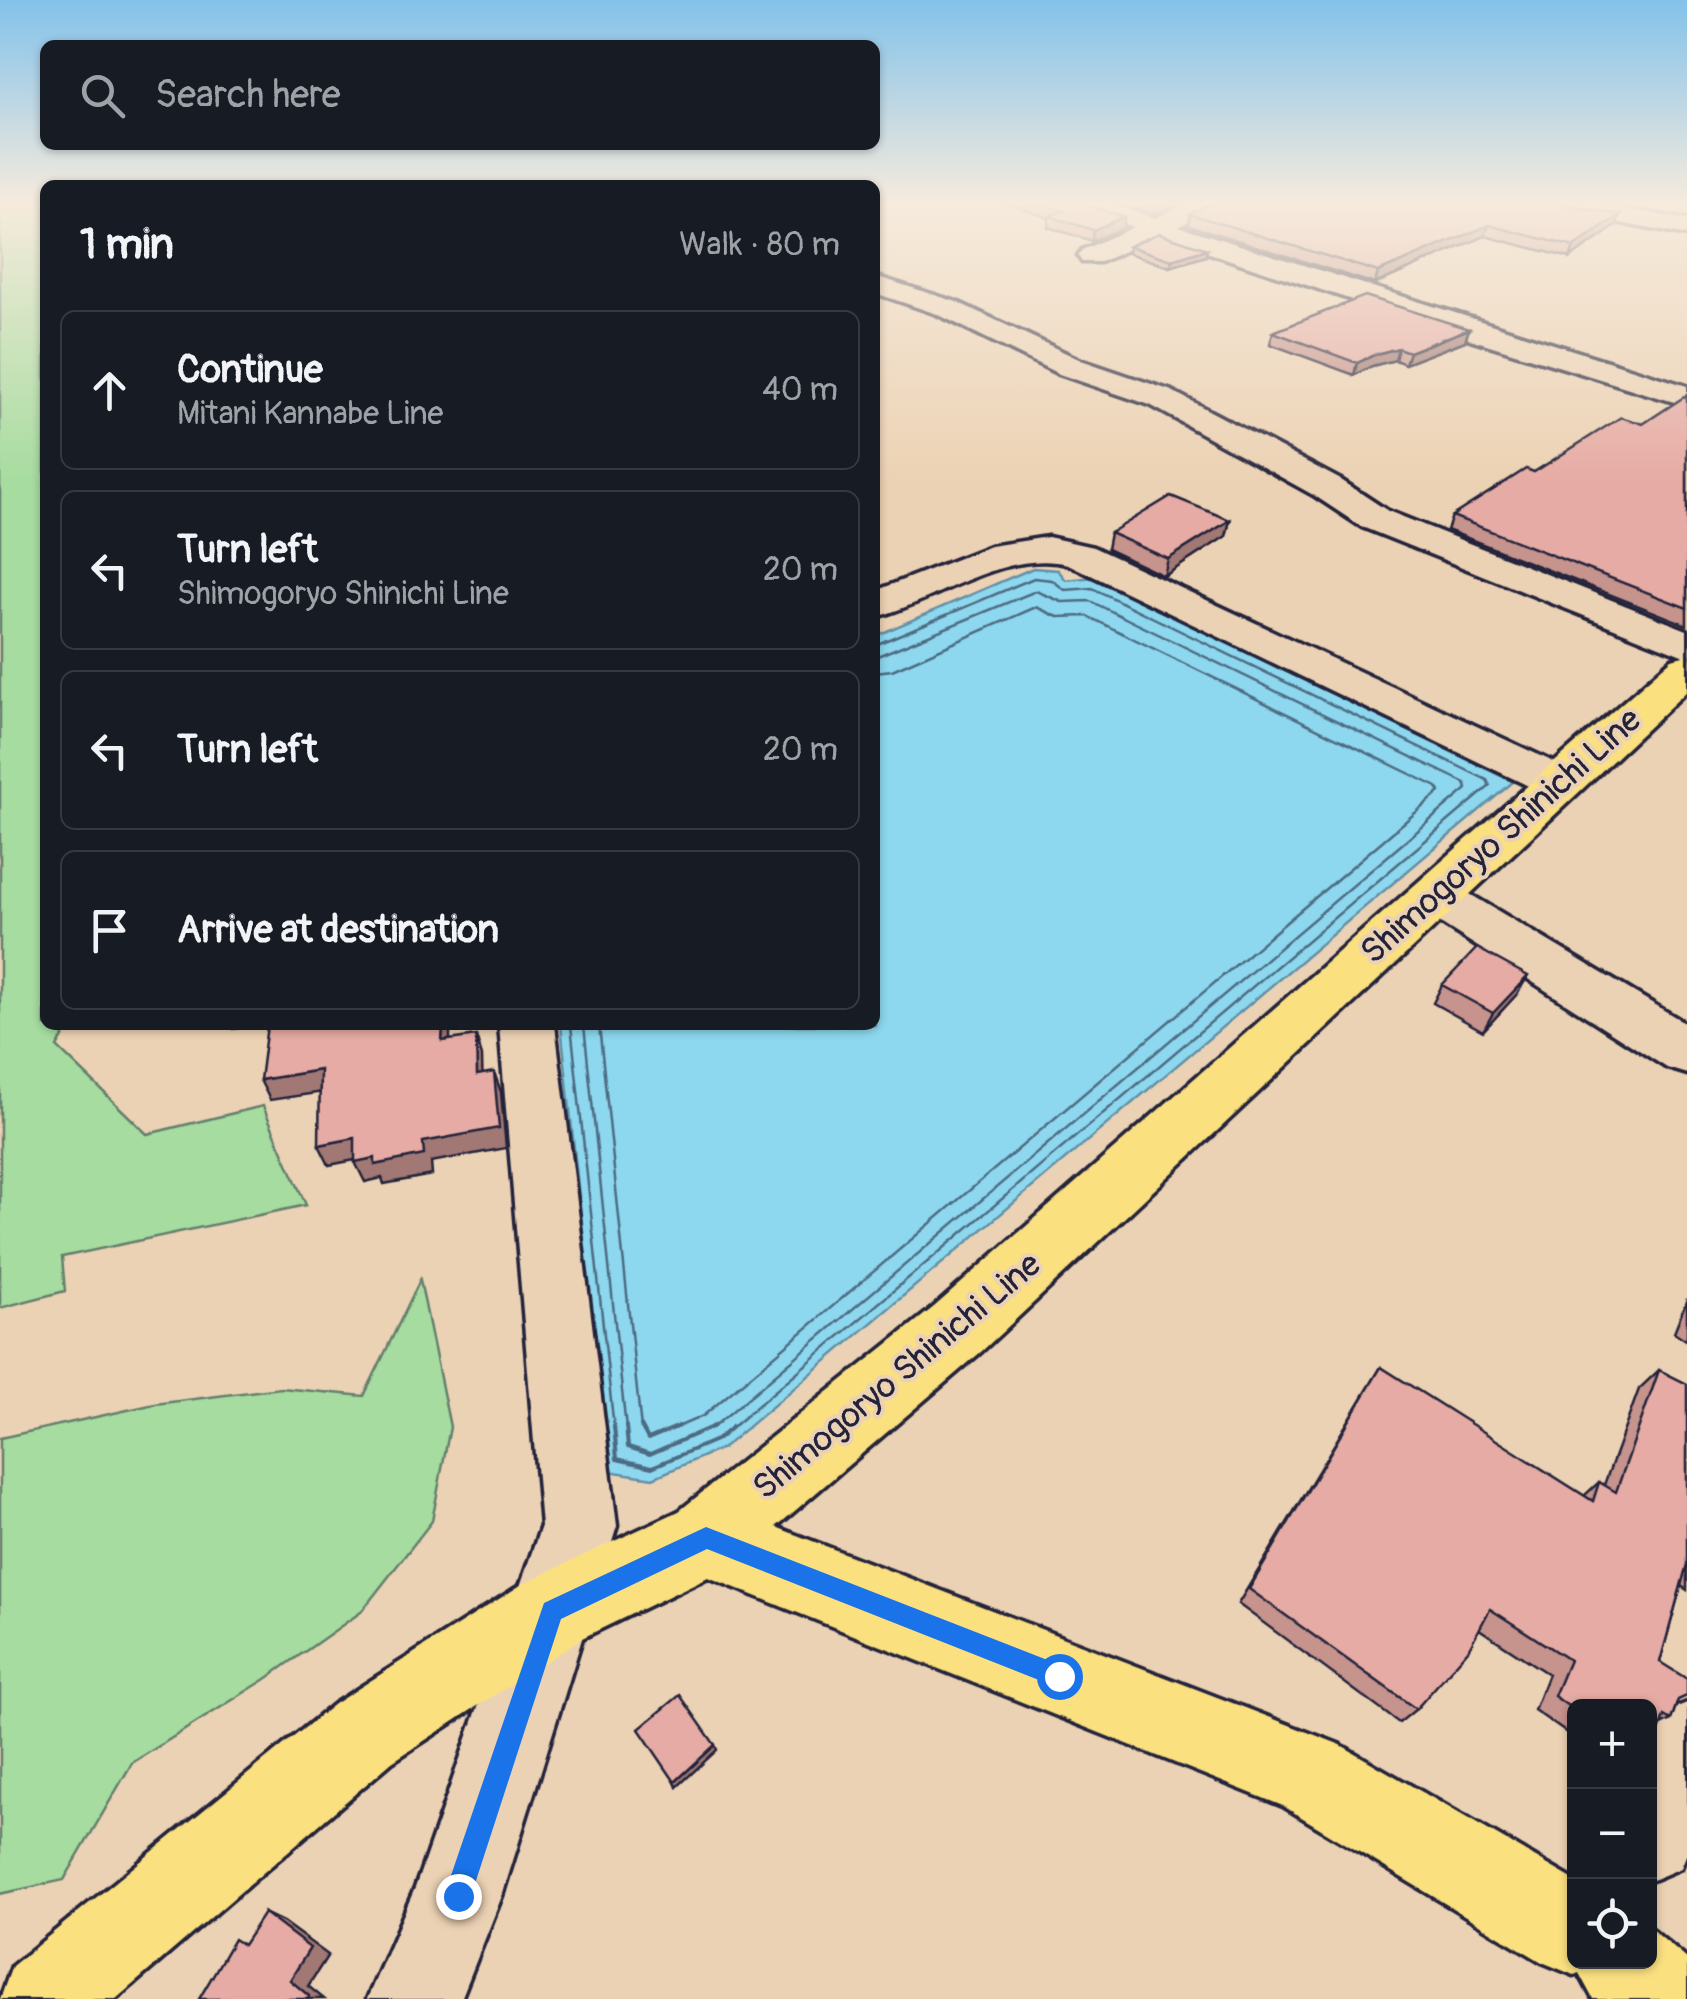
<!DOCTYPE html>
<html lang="en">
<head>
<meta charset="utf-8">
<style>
  body { margin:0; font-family:Pangolin,sans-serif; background:#20242c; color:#f1f3f6 }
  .controls { position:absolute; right:30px; bottom:30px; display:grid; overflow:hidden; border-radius:15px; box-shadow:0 2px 8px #0004 }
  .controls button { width:90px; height:90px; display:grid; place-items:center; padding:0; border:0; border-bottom:2px solid #363941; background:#171b24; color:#f1f3f6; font:50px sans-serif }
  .stop { position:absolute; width:30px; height:30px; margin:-22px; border:8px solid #1a73e8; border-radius:50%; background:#fff }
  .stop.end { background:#1a73e8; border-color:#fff; box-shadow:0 2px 10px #0008 }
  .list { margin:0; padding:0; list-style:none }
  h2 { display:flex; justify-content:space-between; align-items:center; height:130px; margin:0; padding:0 40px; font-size:42px }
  h2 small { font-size:32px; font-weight:400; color:#9ea1a6 }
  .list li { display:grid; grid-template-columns:65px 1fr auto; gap:30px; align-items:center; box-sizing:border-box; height:160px; margin:0 20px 20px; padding:0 20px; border:2px solid #363941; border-radius:15px }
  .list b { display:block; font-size:38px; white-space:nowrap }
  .list p { margin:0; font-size:32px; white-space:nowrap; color:#9ea1a6 }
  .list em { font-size:32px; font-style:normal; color:#9ea1a6 }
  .icon { flex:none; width:55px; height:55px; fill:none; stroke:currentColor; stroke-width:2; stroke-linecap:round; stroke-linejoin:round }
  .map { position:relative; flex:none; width:1687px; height:1999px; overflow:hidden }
  .search { position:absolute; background:#171b24; box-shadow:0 2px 8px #0004; left:40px; top:40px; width:840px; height:110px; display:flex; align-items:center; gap:25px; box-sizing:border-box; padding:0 35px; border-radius:15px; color:#9ea1a6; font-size:38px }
  .panel { position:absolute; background:#171b24; box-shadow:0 2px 8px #0004; left:40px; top:180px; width:840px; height:850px; border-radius:15px }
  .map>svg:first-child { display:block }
</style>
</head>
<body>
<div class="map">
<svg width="1687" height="1999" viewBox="0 0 1687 1999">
  <rect width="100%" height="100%" fill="#ecd2b4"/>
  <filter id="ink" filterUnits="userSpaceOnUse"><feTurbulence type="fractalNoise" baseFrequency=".01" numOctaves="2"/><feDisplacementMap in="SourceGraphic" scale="20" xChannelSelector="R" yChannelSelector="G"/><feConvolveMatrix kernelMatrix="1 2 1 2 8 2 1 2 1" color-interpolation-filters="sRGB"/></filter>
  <g filter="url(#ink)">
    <g fill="#a6dc9f" stroke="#647f6d" stroke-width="2.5">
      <path d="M0 202H45V1025H70L57 1047 147 1134 263 1106 306 1205 62 1257 65 1291 0 1308Z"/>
      <path d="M420 1280 450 1427 432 1521 361 1612 266 1679 132 1763 64 1880 0 1894V1438L155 1404 281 1388 364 1396Z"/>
    </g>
    <path fill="#8dd8ee" stroke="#628fa6" stroke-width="2.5" d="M1033 568 1058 570 1066 580 1094 577 1513 782 723 1448 653 1478 608 1471 561 1025H875V636Z"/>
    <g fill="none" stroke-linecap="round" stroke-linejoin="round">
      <g stroke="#4d6b83" stroke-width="2.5">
        <path d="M571 1025 614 1429"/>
        <path d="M584 1025 626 1429"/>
        <path d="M599 1025 641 1429"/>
        <path d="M673 1429 703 1416 1440 792 1437 787 1087 616 1058 617 1036 607 892 670 875 672"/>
        <path d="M711 1429 1467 789 1465 783 1090 601 1062 602 1036 591 875 657"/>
        <path d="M730 1429 1490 786 1487 780 1092 588 1065 590 1052 580 1034 578 875 645"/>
      </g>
      <g stroke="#4d6b83" stroke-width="4">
        <path d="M614 1426 617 1459 652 1467 718 1439 733 1426"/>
        <path d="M626 1426 628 1447 650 1454 714 1426"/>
        <path d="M641 1426 648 1439 679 1426"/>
      </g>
      <g stroke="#22223b" stroke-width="7">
        <g id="minor">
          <path d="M1069 202H1105L1155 218 1191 202H1223L1179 226 1687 386V406L1473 340 1158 236 1100 262H1082L1078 256 1082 250 1133 227 1072 207Z"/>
          <path d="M1536 202H1587L1687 220V236L1548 209Z"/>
          <path d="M875 276 957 302 1081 360 1172 391 1341 480 1388 511 1687 630V657L1362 527 1315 496 1150 405 1059 374 937 314 875 293Z"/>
          <path d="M1048 537 1093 547 1577 773 1583 783 1577 793 1560 798 1543 793 1068 564C1001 549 938 601 875 617V591L990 546Z"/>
          <path d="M1435 878 1453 884 1687 1024V1074L1667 1068 1417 908 1409 896 1417 884Z"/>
          <path d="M499 1025H555L617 1526 502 1896 461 1999H367L415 1888 541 1526Z"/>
          <path d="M1687 1703V1853L1681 1868 1650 1881V1734L1657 1715Z"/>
        </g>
      </g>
      <g stroke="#22223b" stroke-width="7">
        <path id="major" d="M1687 655V691L982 1351 776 1527 1341 1745 1574 1880V1962H1650V1928L1687 1959V1999H1593L1579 1973 1574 1975 1542 1962 1283 1806 708 1577 580 1639 392 1762 116 1999H0L12 1966 334 1704 524 1583 679 1511 934 1307 1672 659Z"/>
      </g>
      <use href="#minor" fill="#ecd2b4" fill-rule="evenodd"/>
      <use href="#major" fill="#fbe080" fill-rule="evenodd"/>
    </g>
    <g fill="#c6938d" stroke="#22223b" stroke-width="2.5">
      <path d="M1003 202H1079L1124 217 1123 228 1092 241 1048 227 1049 218Z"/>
      <path d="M1117 202H1182L1155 214Z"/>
      <path d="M1190 214 1616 226 1570 258 1485 236 1375 284 1189 225Z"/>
      <path d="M1129 246 1207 249 1206 256 1170 267 1128 253Z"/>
      <path d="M1469 329 1465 341 1405 364 1395 360 1372 366 1354 375 1270 344 1273 332Z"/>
      <path d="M1687 395V625L1447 530 1452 516 1534 472 1643 424Z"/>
      <path d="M1230 520 1226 536 1164 576 1107 549 1110 533Z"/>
      <path d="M1442 985 1517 994 1483 1031 1433 1003Z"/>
      <path d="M230 1025H260L233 1029Z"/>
      <path d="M1687 1299V1339L1686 1340 1674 1332Z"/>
      <path d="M1381 1367 1584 1496 1599 1482 1604 1485 1639 1389 1659 1370 1687 1384V1590L1681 1586 1660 1662 1677 1703 1671 1720 1661 1725 1655 1743 1650 1746V1706H1574V1738L1534 1710 1548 1674 1479 1629 1416 1709 1399 1723 1238 1604Z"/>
    </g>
    <g fill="#a17873" stroke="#22223b" stroke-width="2.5">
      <path d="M1159 202H1182L1155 214 1156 203Z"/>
      <path d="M1620 215 1616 226 1570 258 1574 247Z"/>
      <path d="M1124 217 1123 228 1092 241 1093 230Z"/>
      <path d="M1489 225 1485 236 1375 284 1378 272Z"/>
      <path d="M1207 249 1206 256 1170 267 1172 260Z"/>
      <path d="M1469 329 1465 341 1405 364 1409 352Z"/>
      <path d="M1398 348 1395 360 1372 366 1354 375 1357 363 1376 354Z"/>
      <path d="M1230 520 1226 536 1164 576 1168 559Z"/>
      <path d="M1528 976 1517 994 1483 1031 1493 1013Z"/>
      <path d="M443 1025H450V1061L442 1041Z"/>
      <path d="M476 1036 482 1056 483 1095 477 1075Z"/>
      <path d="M320 1070 330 1091 270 1100 260 1080Z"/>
      <path d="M494 1072 501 1092 506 1148 431 1162 432 1175 384 1184 382 1178 365 1182 355 1162 423 1142Z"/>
      <path d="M355 1138 365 1158 329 1165 319 1145Z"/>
      <path d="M715 1745 717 1750 677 1787 675 1782Z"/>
      <path d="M264 1913 283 1922 328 1955 308 1986 324 1999H308L290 1980Z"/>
    </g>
    <g fill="#e6aba4" stroke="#22223b" stroke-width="2.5">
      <path d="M1035 202H1079L1124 217 1093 230 1049 216 1063 211Z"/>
      <path d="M1213 202H1551L1620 215 1574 247 1489 225 1378 272 1190 214Z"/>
      <path d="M1159 233 1207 249 1172 260 1129 246Z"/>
      <path d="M1365 296 1469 329 1409 352 1398 348 1376 354 1357 363 1273 332Z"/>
      <path d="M1687 395V608L1452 516 1526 469 1534 472 1621 417 1643 424Z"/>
      <path d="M1171 496 1230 520 1168 559 1110 533Z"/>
      <path d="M1477 948 1528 976 1493 1013 1442 985Z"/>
      <path d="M267 1025H443L442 1041 476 1036 477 1075 494 1072 499 1128 423 1142 424 1155 375 1165V1158L355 1162V1138L319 1145 320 1070 260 1080Z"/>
      <path d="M1381 1367 1593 1501 1599 1482 1616 1492 1659 1370 1687 1384V1564L1660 1662 1687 1679V1696L1678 1700 1671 1720 1664 1716 1655 1743 1650 1739V1706H1574V1710L1554 1696 1569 1660 1490 1609 1468 1650 1416 1709 1249 1589Z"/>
      <path d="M680 1695 715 1745 675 1782 639 1729Z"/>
      <path d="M264 1913 310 1948 290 1980 309 1996 308 1999H199L234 1939 243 1945Z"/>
    </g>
  </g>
  <linearGradient id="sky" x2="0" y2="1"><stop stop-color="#83c2ea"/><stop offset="0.42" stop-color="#f6ebdd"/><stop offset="1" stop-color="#f6ebdd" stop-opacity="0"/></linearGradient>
  <rect width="1687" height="482" fill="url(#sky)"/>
  <path fill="#1a73e8" d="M706 1527 1068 1668 1071 1676 1068 1685 1059 1688 707 1549 561 1619 471 1896 467 1906 458 1910 448 1906 444 1896 544 1603Z"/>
  <g text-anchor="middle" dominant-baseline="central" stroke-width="8" stroke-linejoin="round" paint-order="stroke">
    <g font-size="35" fill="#22223b" stroke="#ecd2b4">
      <text transform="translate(1501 836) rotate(-42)">Shimogoryo Shinichi Line</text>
      <text transform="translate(897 1376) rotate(-40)">Shimogoryo Shinichi Line</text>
    </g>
  </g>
</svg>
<div class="controls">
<button>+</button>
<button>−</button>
<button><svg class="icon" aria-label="locate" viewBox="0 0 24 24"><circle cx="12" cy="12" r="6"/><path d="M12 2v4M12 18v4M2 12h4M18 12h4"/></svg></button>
</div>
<div class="stop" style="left:1059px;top:1676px"></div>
<div class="stop end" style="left:458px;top:1896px"></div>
<div class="search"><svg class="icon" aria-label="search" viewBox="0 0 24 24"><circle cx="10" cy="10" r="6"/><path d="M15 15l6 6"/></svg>Search here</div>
<section class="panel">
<h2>1 min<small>Walk · 80 m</small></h2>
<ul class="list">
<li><svg class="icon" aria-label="ahead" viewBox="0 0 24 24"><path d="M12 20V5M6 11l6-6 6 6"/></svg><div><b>Continue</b><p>Mitani Kannabe Line</p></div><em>40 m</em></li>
<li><svg class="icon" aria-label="left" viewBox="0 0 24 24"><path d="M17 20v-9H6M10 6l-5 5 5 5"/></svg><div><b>Turn left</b><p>Shimogoryo Shinichi Line</p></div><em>20 m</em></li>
<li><svg class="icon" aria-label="left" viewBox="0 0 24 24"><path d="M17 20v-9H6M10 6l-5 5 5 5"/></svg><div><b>Turn left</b></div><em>20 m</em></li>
<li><svg class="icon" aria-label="arrive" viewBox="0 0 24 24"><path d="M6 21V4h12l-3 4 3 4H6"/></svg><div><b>Arrive at destination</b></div></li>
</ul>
</section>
</div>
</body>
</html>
